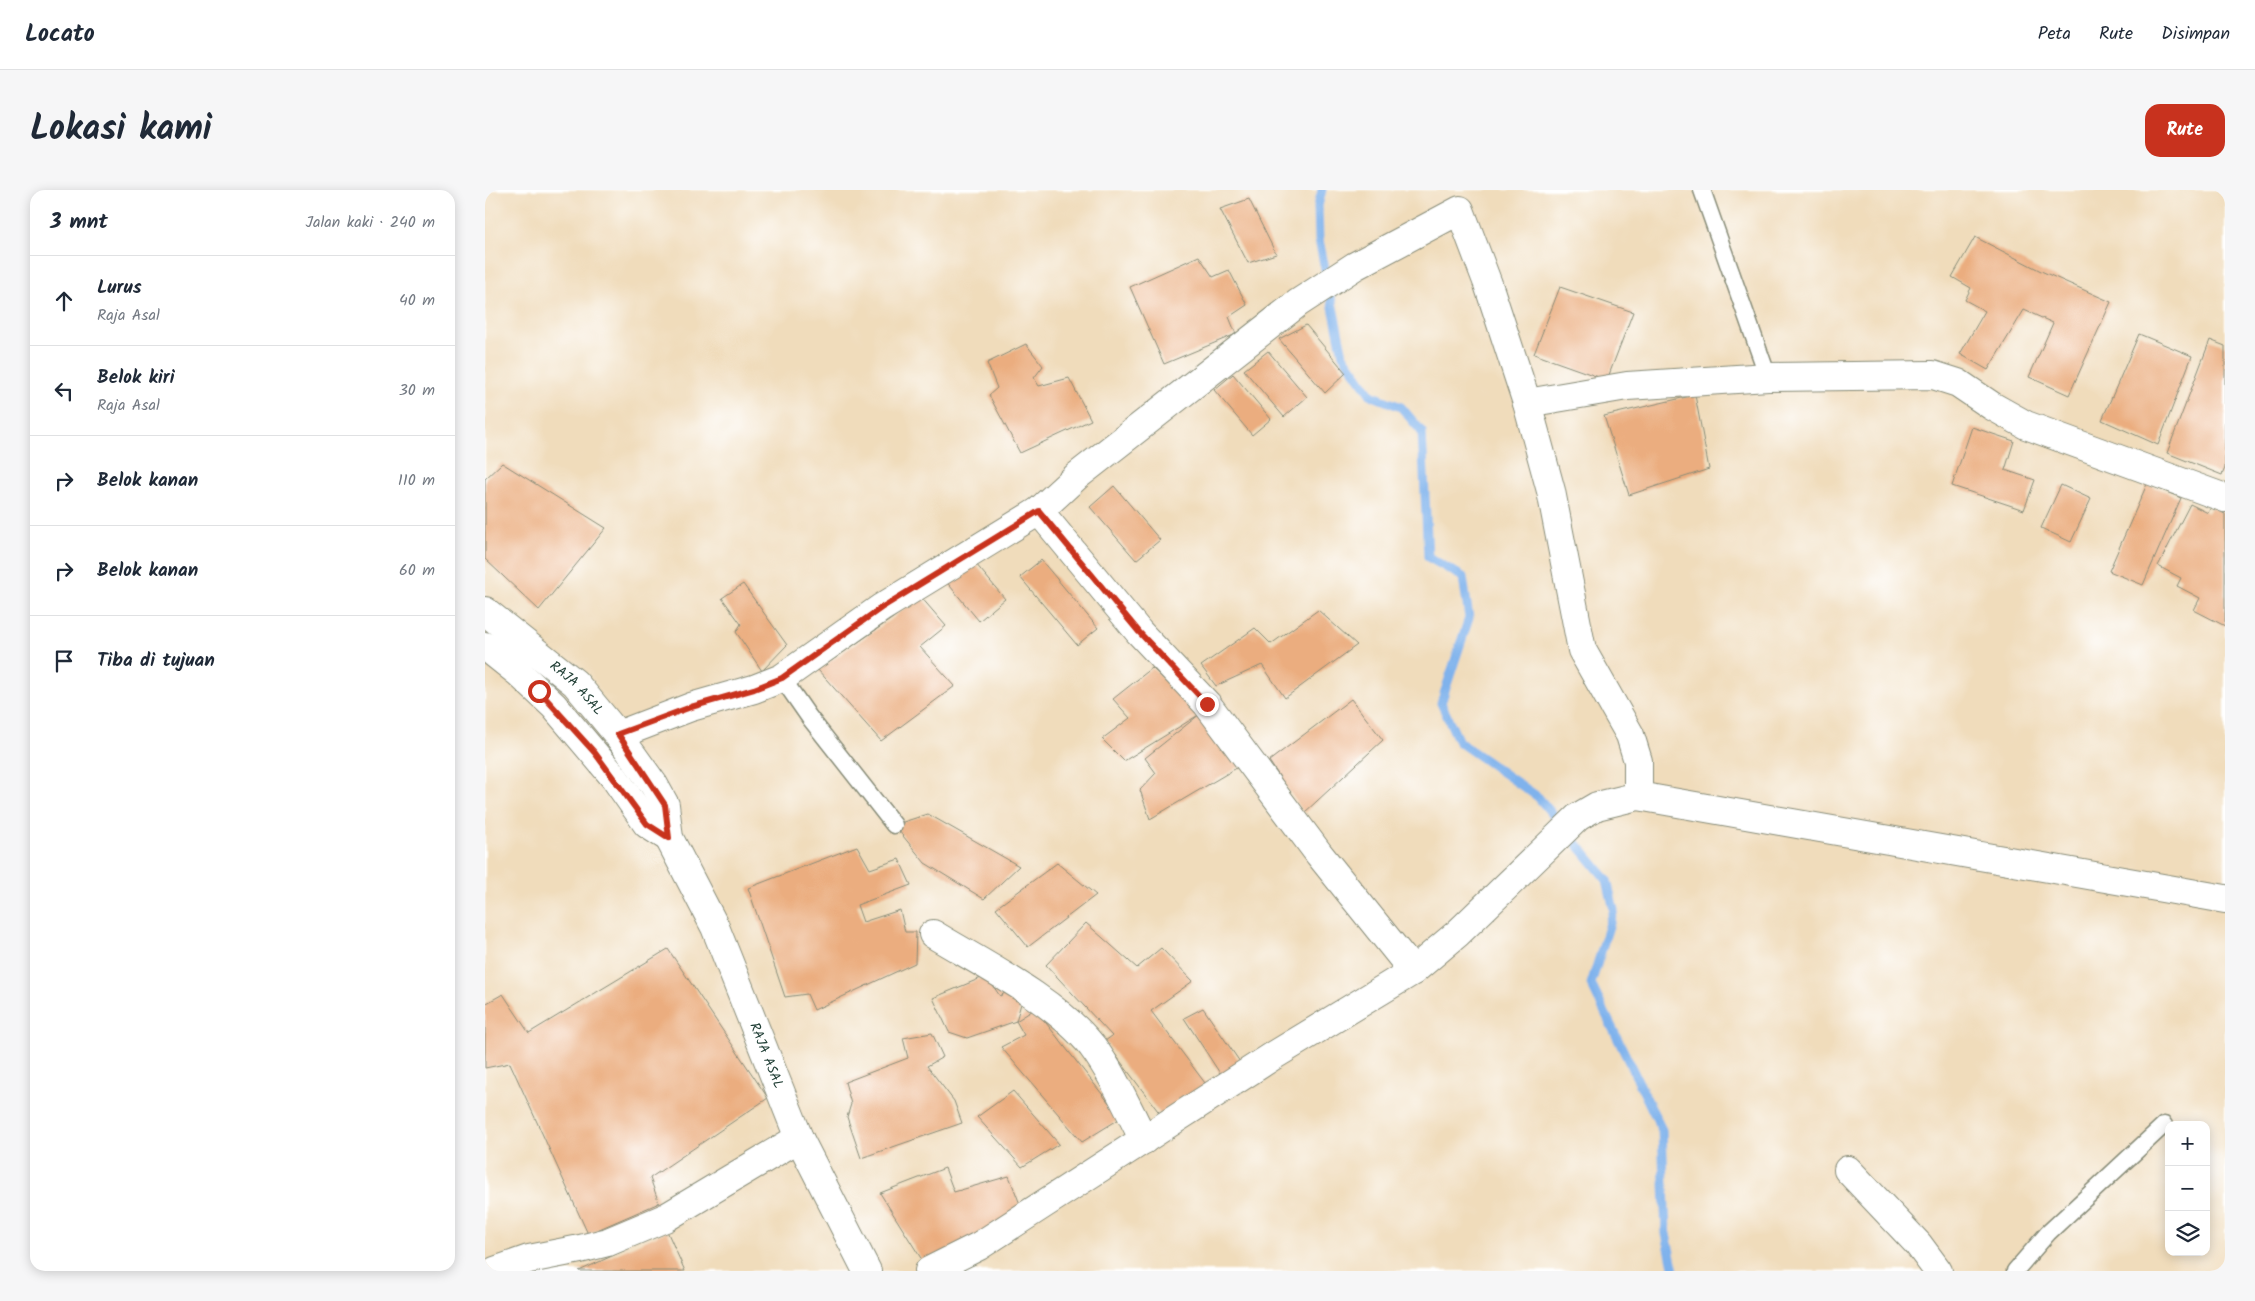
<!DOCTYPE html>
<html lang="id">
<head>
<meta charset="utf-8">
<style>
  body { margin:0; font-family:Kalam,sans-serif; background:#f6f6f7; color:#1f2937 }
  .controls { position:absolute; right:15px; bottom:15px; display:grid; overflow:hidden; border-radius:10px; box-shadow:0 2px 12px #0003 }
  .controls button { width:45px; height:45px; display:grid; place-items:center; padding:0; border:0; border-bottom:1px solid #e0e1e3; background:#fff; color:#1f2937; font:25px sans-serif }
  .stop { position:absolute; width:15px; height:15px; margin:-11px; border:4px solid #c8321e; border-radius:50%; background:#fff }
  .stop.end { background:#c8321e; border-color:#fff; box-shadow:0 1px 5px #0008 }
  .list { margin:0; padding:0; list-style:none }
  h2 { display:flex; justify-content:space-between; align-items:center; height:65px; margin:0; padding:0 20px; font-size:21px }
  h2 small { font-size:16px; font-weight:400; color:#747a83 }
  .list li { display:grid; grid-template-columns:32px 1fr auto; gap:15px; align-items:center; box-sizing:border-box; height:90px; padding:0 20px; border-top:1px solid #e0e1e3 }
  .list b { display:block; font-size:19px; white-space:nowrap }
  .list p { margin:0; font-size:16px; white-space:nowrap; color:#747a83 }
  .list em { font-size:16px; font-style:normal; color:#747a83 }
  .icon { flex:none; width:28px; height:28px; fill:none; stroke:currentColor; stroke-width:2; stroke-linecap:round; stroke-linejoin:round }
  .map { position:relative; flex:none; width:1740px; height:1081px; overflow:hidden; border-radius:15px }
  header { display:flex; align-items:center; gap:30px; box-sizing:border-box; height:70px; padding:0 25px; background:#fff; border-bottom:1px solid #e0e1e3 }
  header strong { font-size:24px }
  nav { display:flex; gap:28px; margin-inline-start:auto; font-size:18px }
  .intro { display:flex; align-items:center; justify-content:space-between; box-sizing:border-box; height:120px; padding:0 30px }
  h1 { margin:0; font-size:35px }
  .button { padding:12px 22px; border-radius:15px; background:#c8321e; color:#fff; font-size:18px; font-weight:700 }
  main { display:flex; gap:30px; padding:0 30px }
  aside { flex:1; background:#fff; border-radius:15px; box-shadow:0 2px 12px #0003 }
  .map>svg:first-child { display:block }
</style>
</head>
<body>
<header>
<strong>Locato</strong>
<nav><a>Peta</a><a>Rute</a><a>Disimpan</a></nav>
</header>
<div class="intro"><h1>Lokasi kami</h1><a class="button">Rute</a></div>
<main>
<aside>
<h2>3 mnt<small>Jalan kaki · 240 m</small></h2>
<ul class="list">
<li><svg class="icon" aria-label="ahead" viewBox="0 0 24 24"><path d="M12 20V5M6 11l6-6 6 6"/></svg><div><b>Lurus</b><p>Raja Asal</p></div><em>40 m</em></li>
<li><svg class="icon" aria-label="left" viewBox="0 0 24 24"><path d="M17 20v-9H6M10 6l-5 5 5 5"/></svg><div><b>Belok kiri</b><p>Raja Asal</p></div><em>30 m</em></li>
<li><svg class="icon" aria-label="right" viewBox="0 0 24 24"><path d="M7 20v-9h11M14 6l5 5-5 5"/></svg><div><b>Belok kanan</b></div><em>110 m</em></li>
<li><svg class="icon" aria-label="right" viewBox="0 0 24 24"><path d="M7 20v-9h11M14 6l5 5-5 5"/></svg><div><b>Belok kanan</b></div><em>60 m</em></li>
<li><svg class="icon" aria-label="arrive" viewBox="0 0 24 24"><path d="M6 21V4h12l-3 4 3 4H6"/></svg><div><b>Tiba di tujuan</b></div></li>
</ul>
</aside>
<div class="map">
<svg width="1740" height="1081" viewBox="0 0 1740 1081">
  <rect width="100%" height="100%" fill="#fff"/>
  <filter id="ink" filterUnits="userSpaceOnUse"><feTurbulence type="fractalNoise" baseFrequency=".02" numOctaves="2"/><feDisplacementMap in="SourceGraphic" scale="10" xChannelSelector="R" yChannelSelector="G"/><feConvolveMatrix kernelMatrix="1 2 1 2 8 2 1 2 1" color-interpolation-filters="sRGB"/></filter>
  <filter id="wash" filterUnits="userSpaceOnUse"><feTurbulence type="fractalNoise" baseFrequency=".0096" numOctaves="4" result="noise"/><feDisplacementMap in="SourceGraphic" scale="20" xChannelSelector="R" yChannelSelector="G"/><feGaussianBlur stdDeviation="1.12" result="paint"/><feColorMatrix in="noise" values="0 0 0 0 0 0 0 0 0 0 0 0 0 0 0 0 0 1.4 0 .05"/><feComposite in="paint" operator="in"/></filter>
  <g filter="url(#wash)">
    <rect width="100%" height="100%" fill="#f0dcbb"/>
    <g fill="none" stroke-linecap="round" stroke-linejoin="round">
      <path stroke="#7fb2ec" stroke-width="9" d="M837 0 833 16 834 50 858 165 886 205 916 217 937 242 943 367 978 387 984 428 956 513 974 552 1053 607 1122 690 1129 720 1106 794 1177 940 1181 1044 1189 1081"/>
    </g>
    <g id="blocks">
      <g fill="#ebad7f">
        <path d="M764 9 791 64 763 73 735 19Z"/>
        <path d="M1490 47 1556 81 1626 112 1584 205 1544 187 1568 133 1539 120 1503 180 1475 164 1500 121 1480 110 1486 98 1467 87Z"/>
        <path d="M714 66 728 87 744 80 762 115 744 127 751 144 679 174 645 97Z"/>
        <path d="M1075 97 1148 122 1122 190 1049 164Z"/>
        <path d="M821 135 861 183 840 203 794 149Z"/>
        <path d="M1654 144 1707 166 1673 255 1617 230Z"/>
        <path d="M1725 150 1740 156V278L1737 285 1682 263Z"/>
        <path d="M541 154 558 176 549 188 554 196 584 188 606 230 535 263 504 205 512 198 502 173Z"/>
        <path d="M783 161 822 207 799 227 759 180Z"/>
        <path d="M748 184 786 229 767 245 729 200Z"/>
        <path d="M1210 205 1224 279 1144 305 1119 226Z"/>
        <path d="M1487 237 1529 251 1520 280 1550 290 1539 320 1467 296Z"/>
        <path d="M17 273 121 338 54 420 0 369V289Z"/>
        <path d="M1662 294 1696 308 1658 395 1624 381Z"/>
        <path d="M1576 295 1606 309 1586 352 1556 338Z"/>
        <path d="M629 296 675 350 651 370 605 317Z"/>
        <path d="M1705 314 1723 323 1726 317 1740 324V436L1709 420 1715 408 1692 396 1696 388 1673 376Z"/>
        <path d="M486 368 520 409 494 431 460 390Z"/>
        <path d="M556 370 613 438 592 455 535 387Z"/>
        <path d="M258 394 302 455 277 481 251 442 256 434 237 408Z"/>
        <path d="M435 406 461 436 435 457 470 496 396 551 333 480 408 428Z"/>
        <path d="M833 420 872 455 800 508 777 475 731 496 716 476 770 438 786 454Z"/>
        <path d="M667 478 715 524 639 571 617 549 645 528 628 509Z"/>
        <path d="M866 509 898 550 819 623 784 571Z"/>
        <path d="M715 524 755 576 665 629 655 600 671 583 660 568Z"/>
        <path d="M443 624 534 676 499 709 440 673 409 635Z"/>
        <path d="M372 656 385 679 414 669 426 695 372 715 378 732 415 720 420 742H431L430 773 329 820 322 804 300 807 263 698Z"/>
        <path d="M572 673 611 705 543 757 511 718Z"/>
        <path d="M601 733 652 778 676 758 708 791 666 821 723 897 676 925 620 851 627 846 561 775Z"/>
        <path d="M183 759 283 908 165 988 174 1013 103 1044 25 873 0 878V814L18 804 44 843Z"/>
        <path d="M501 786 515 806 532 796 537 810 531 831 550 819 636 928 597 952 516 857 539 845 531 831 482 848 464 842 448 808Z"/>
        <path d="M718 818 755 872 738 888 699 828Z"/>
        <path d="M447 843 458 867 442 876 469 911 477 933 376 968 362 927 366 914 360 892 423 868 418 848Z"/>
        <path d="M528 901 574 954 537 977 492 927Z"/>
        <path d="M460 978 469 1002 524 986 540 1027 439 1073 395 1003Z"/>
        <path d="M182 1041 200 1081H94Z"/>
      </g>
    </g>
  </g>
  <g filter="url(#ink)">
    <use href="#blocks" fill-opacity="0" stroke="#888c78" stroke-width="1"/>
    <g fill="none" stroke-linecap="round" stroke-linejoin="round">
      <g stroke="#888c78" stroke-width="19">
        <g id="service">
          <path d="M1217 0 1283 187"/>
          <path d="M297 488 324 527 409 635"/>
          <path d="M1530 1081 1563 1043 1679 935"/>
        </g>
      </g>
      <g stroke="#888c78" stroke-width="30">
        <g id="minor">
          <path d="M1042 213 1142 196 1283 187 1448 185 1473 193 1507 216 1541 235 1740 308"/>
          <path d="M554 321 654 442 722 514 834 664 928 781"/>
          <path id="s1" d="M0 421 90 493 133 545 169 595 180 615 184 648 230 737 314 948 382 1081"/>
          <path d="M0 456 34 483 69 516 129 587 162 634 184 648"/>
          <path d="M133 545 206 517 269 499 297 488 396 418 554 321 592 286 813 113 870 76 975 20 1003 94 1042 213 1066 301 1097 460 1145 545 1153 571V606L1112 616 1093 627 973 743 928 781 788 866 494 1056 444 1081"/>
          <path d="M1153 606 1740 709"/>
          <path d="M448 744C499 775 570 810 607 856 628 884 643 919 659 950"/>
          <path d="M1363 980 1433 1054 1453 1081"/>
          <path d="M10 1081 44 1069 95 1059 123 1052 180 1028 314 948"/>
        </g>
      </g>
      <use href="#service" stroke="#fff" stroke-width="16"/>
      <use href="#minor" stroke="#fff" stroke-width="28"/>
    </g>
  </g>
  <g fill="none" stroke-linecap="round" stroke-linejoin="round" filter="url(#ink)">
    <path stroke="#c8321e" stroke-width="6" d="M54 501 110 563 162 634 184 648 180 615 133 544 206 517 269 499 297 488 396 418 554 321 654 442 722 514"/>
  </g>
  <g text-anchor="middle" dominant-baseline="central" stroke-width="5" stroke-linejoin="round" paint-order="stroke">
    <g font-size="14" fill="#1f3d34" stroke="#fff">
      <text stroke="none"><textPath href="#s1" startOffset="120">RAJA ASAL</textPath></text>
      <text stroke="none"><textPath href="#s1" startOffset="539">RAJA ASAL</textPath></text>
    </g>
  </g>
</svg>
<div class="controls">
<button>+</button>
<button>−</button>
<button><svg class="icon" aria-label="layers" viewBox="0 0 24 24"><path d="M12 4l9 5-9 5-9-5zM3 14l9 5 9-5"/></svg></button>
</div>
<div class="stop" style="left:54px;top:501px"></div>
<div class="stop end" style="left:722px;top:514px"></div>
</div>
</main>
</body>
</html>
